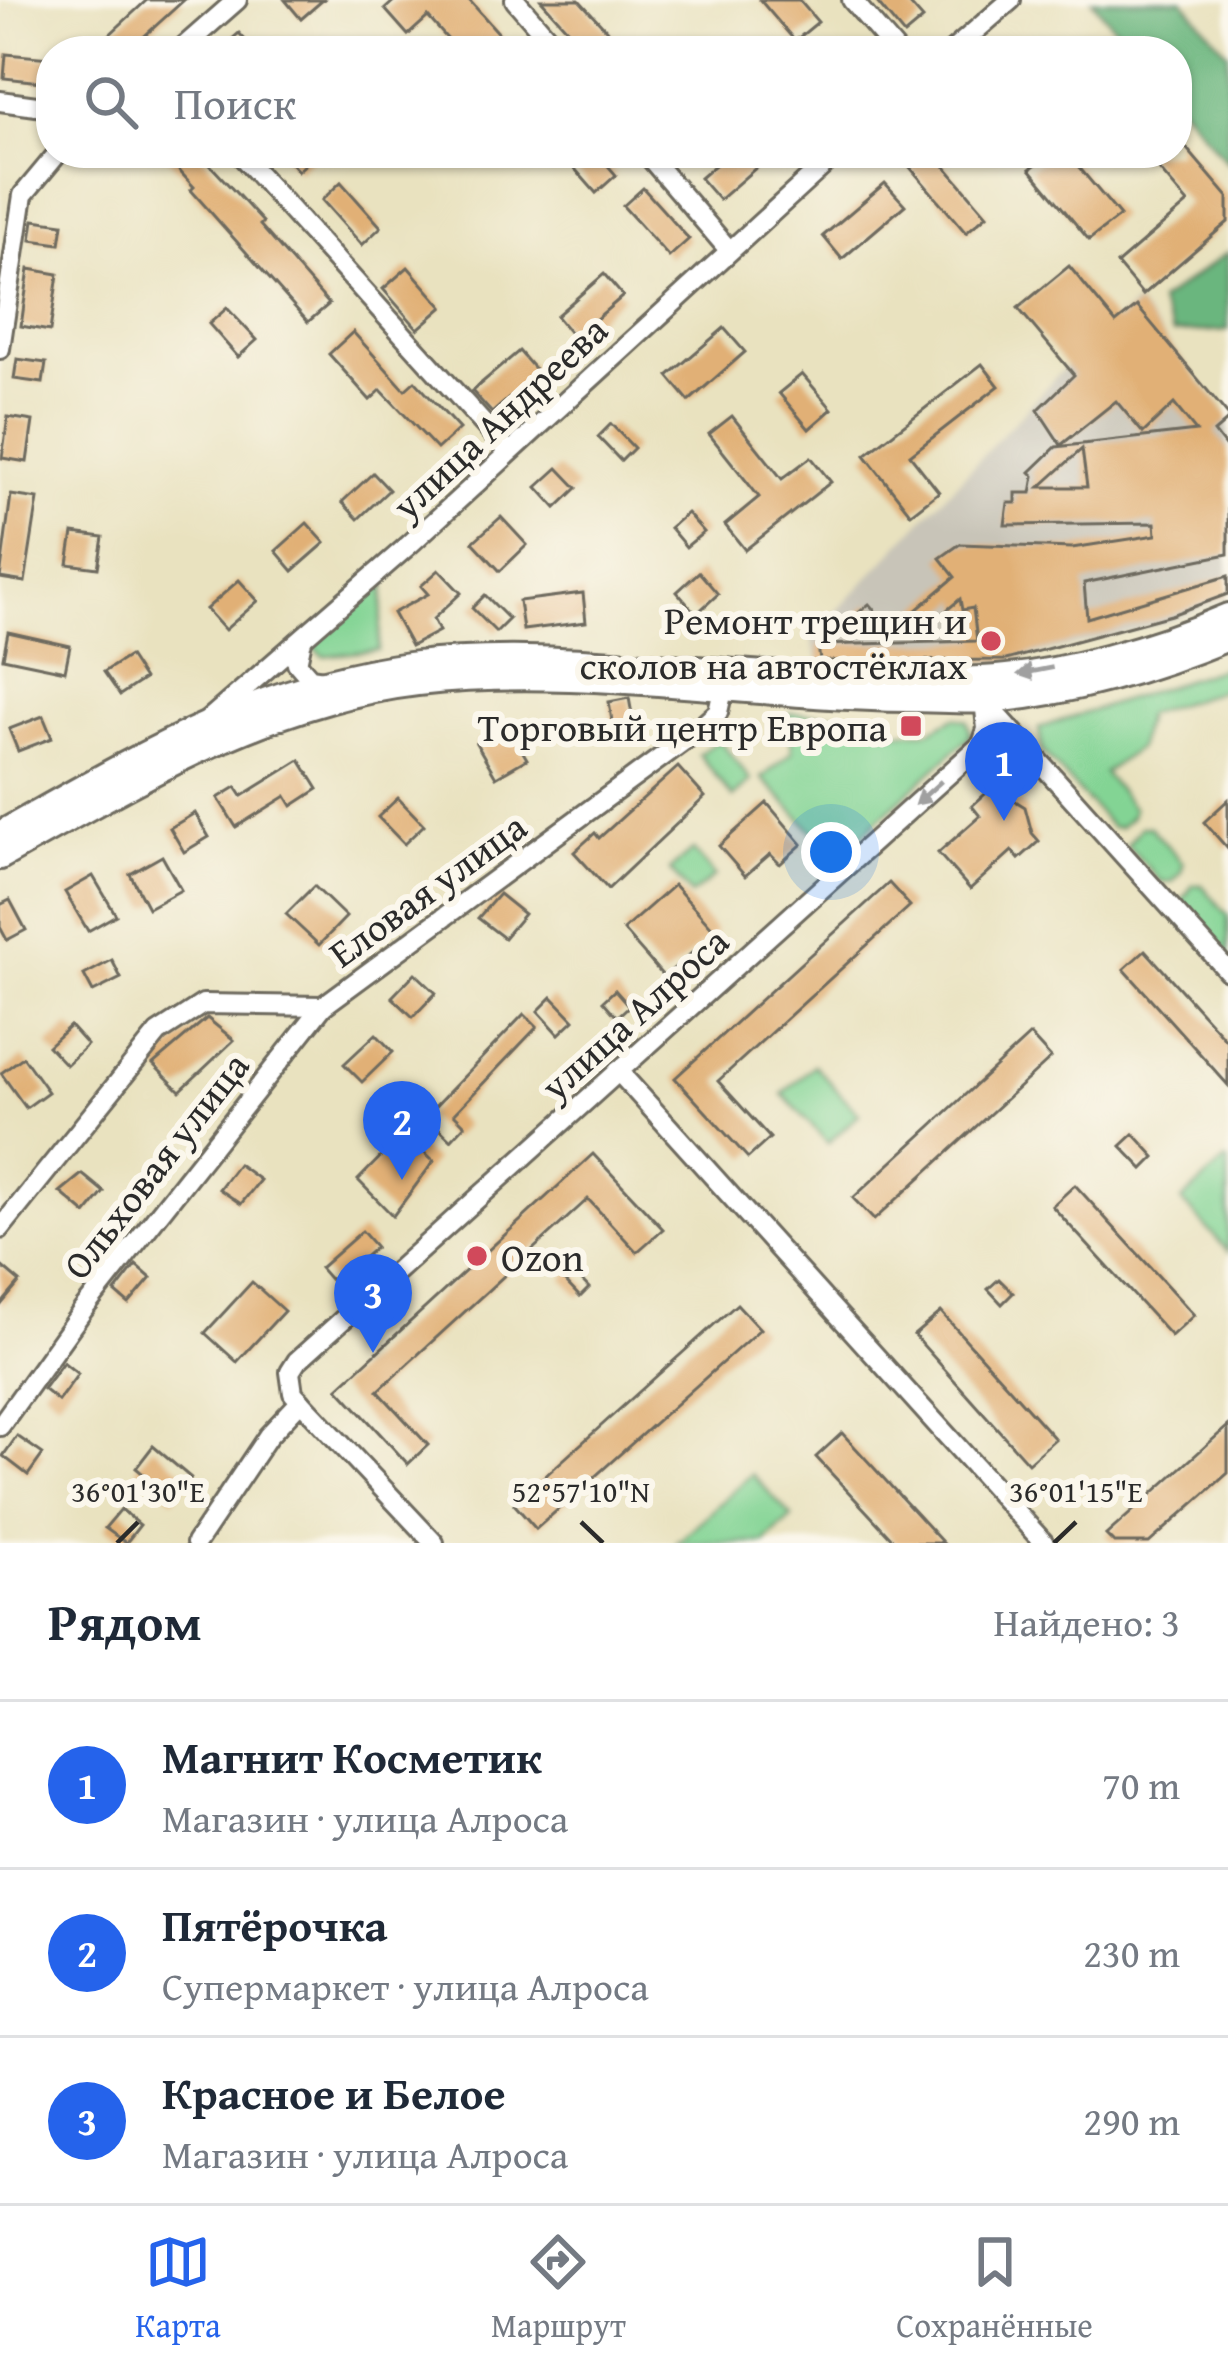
<!DOCTYPE html>
<html lang="ru">
<head>
<meta charset="utf-8">
<style>
  body { margin:0; font-family:"Gentium Book Plus",serif; background:#f6f6f7; color:#1f2937 }
  .you { position:absolute; left:831px; top:852px; width:42px; height:42px; margin:-30px; border:9px solid #fff; border-radius:50%; background:#1a73e8; box-shadow:0 0 0 18px #1a73e833 }
  .badge { display:grid; place-items:center; width:78px; height:78px; border-radius:50%; background:#2563eb; color:#fff; font-size:39px; font-weight:700 }
  .pin { position:absolute; translate:-50% -99px; filter:drop-shadow(0 3px 6px #0008) }
  .pin::after { content:''; position:absolute; top:63px; width:42px; height:36px; background:inherit; clip-path:polygon(0 0,100% 0,50% 100%) }
  .list { margin:0; padding:0; list-style:none }
  h2 { display:flex; justify-content:space-between; align-items:center; height:156px; margin:0; padding:0 48px; font-size:51px }
  h2 small { font-size:39px; font-weight:400; color:#747a83 }
  .list li { display:grid; grid-template-columns:78px 1fr auto; gap:36px; align-items:center; box-sizing:border-box; height:168px; padding:0 48px; border-top:3px solid #e0e1e3 }
  .list b { display:block; font-size:45px; white-space:nowrap }
  .list p { margin:0; font-size:39px; white-space:nowrap; color:#747a83 }
  .list em { font-size:39px; font-style:normal; color:#747a83 }
  .icon { flex:none; width:66px; height:66px; fill:none; stroke:currentColor; stroke-width:2; stroke-linecap:round; stroke-linejoin:round }
  .map { position:relative; flex:none; width:1228px; height:1543px; overflow:hidden }
  .search { position:absolute; background:#fff; box-shadow:0 3px 9px #0004; left:36px; right:36px; top:36px; height:132px; display:flex; align-items:center; gap:30px; box-sizing:border-box; padding:0 42px; border-radius:48px; color:#747a83; font-size:45px }
  .sheet { height:660px; background:#fff }
  nav { display:flex; justify-content:space-around; align-items:center; box-sizing:border-box; height:168px; border-top:3px solid #e0e1e3; background:#fff; font-size:33px; color:#747a83 }
  nav a { display:grid; justify-items:center; gap:6px }
  nav .on { color:#2563eb }
  .map>svg:first-child { display:block }
</style>
</head>
<body>
<div class="map">
<svg width="1228" height="1543" viewBox="0 0 1228 1543">
  <rect width="100%" height="100%" fill="#fbf7ec"/>
  <filter id="ink" filterUnits="userSpaceOnUse"><feTurbulence type="fractalNoise" baseFrequency=".00833" numOctaves="2"/><feDisplacementMap in="SourceGraphic" scale="24" xChannelSelector="R" yChannelSelector="G"/><feConvolveMatrix kernelMatrix="1 2 1 2 8 2 1 2 1" color-interpolation-filters="sRGB"/></filter>
  <filter id="wash" filterUnits="userSpaceOnUse"><feTurbulence type="fractalNoise" baseFrequency=".004" numOctaves="4" result="noise"/><feDisplacementMap in="SourceGraphic" scale="48" xChannelSelector="R" yChannelSelector="G"/><feGaussianBlur stdDeviation="2.7" result="paint"/><feColorMatrix in="noise" values="0 0 0 0 0 0 0 0 0 0 0 0 0 0 0 0 0 1.4 0 .05"/><feComposite in="paint" operator="in"/></filter>
  <g filter="url(#wash)">
    <rect width="100%" height="100%" fill="#e9e2bf"/>
    <path fill="#c8c4b8" d="M1136 303 1228 414V597L1172 621 1000 664 820 665 811 639 1064 368Z"/>
    <g fill="#83d494" stroke="#578060" stroke-width="3">
      <path d="M385 584 378 650 323 656 308 641Z"/>
      <path d="M1228 666V688L1145 715 1138 748 1104 773 1133 808 1131 816 1120 827H1111L1042 751 1039 728Z"/>
      <path d="M789 713 855 716 887 732 929 731 955 717 967 720 971 735 843 852 834 853 762 778 792 752Z"/>
      <path d="M719 740 751 780 733 798 699 754Z"/>
      <path d="M1142 826 1150 827 1183 863 1181 873 1172 882 1162 883 1127 845Z"/>
      <path d="M693 850 715 876 691 895 670 870Z"/>
      <path d="M1193 885H1202L1228 915V958L1180 904Z"/>
      <path d="M814 1065 859 1114 828 1143 783 1094Z"/>
      <path d="M1226 1160 1228 1162V1251L1182 1201Z"/>
      <path d="M752 1474 792 1517 764 1543H677Z"/>
    </g>
    <g fill="#6ab67e" stroke="#4a7054" stroke-width="3">
      <path d="M1092 0H1183L1228 53V163L1177 102V51H1134Z"/>
      <path d="M1228 252V330L1173 333 1159 302Z"/>
    </g>
    <g id="blocks">
      <g fill="#e1b076" fill-rule="evenodd">
        <path d="M147 0H184L128 51H92Z"/>
        <path d="M285 0H323L301 19Z"/>
        <path d="M395 0H469L502 37 487 51H442L451 43 428 17 408 35 385 9Z"/>
        <path d="M541 0H579L626 51H587Z"/>
        <path d="M760 0H799L818 22 795 41Z"/>
        <path d="M875 0H906L923 19 904 35Z"/>
        <path d="M239 33 255 51H218Z"/>
        <path d="M6 54 51 58V83L4 78Z"/>
        <path d="M1177 137 1228 197V222L1143 295 1117 264 1188 203 1145 153H1177Z"/>
        <path d="M163 153H199L263 222 260 225 329 304 308 322 191 190 194 187Z"/>
        <path d="M282 153H318L298 171Z"/>
        <path d="M561 153H597L616 175 596 193Z"/>
        <path d="M729 153H773L719 200 700 178Z"/>
        <path d="M922 153H934L987 215 966 233 908 165Z"/>
        <path d="M1050 153H1067L1120 216 1089 240 1030 169Z"/>
        <path d="M341 182 381 227 362 245 322 200Z"/>
        <path d="M885 183 905 205 842 259 823 236Z"/>
        <path d="M643 188 689 239 669 257 623 206Z"/>
        <path d="M34 220 63 224 60 244 31 240Z"/>
        <path d="M1069 266 1116 323 1137 306 1228 415V420L1214 432 1228 450V554L1084 583 1087 618 1228 576V594L1171 615 1006 660 820 661 818 645 977 641 973 608 962 610 960 599 921 632 908 617 955 577 940 558 960 544 1072 548 1156 535 1155 523 1005 525 1008 503H1016V493H1031L1034 476 1030 472 1056 447 1196 431 1174 404 1143 433 1116 401 1061 445 1038 410 1074 375 1018 308ZM1082 449 1087 487H1040Z"/>
        <path d="M408 267 443 307 418 329 383 289Z"/>
        <path d="M29 269 58 274 50 331 21 326Z"/>
        <path d="M604 274 623 296 574 338 556 316Z"/>
        <path d="M227 308 257 340 238 357 209 324Z"/>
        <path d="M724 328 745 352 689 401 668 376Z"/>
        <path d="M353 332 405 390 415 381 459 429 437 449 381 390 370 400 329 354Z"/>
        <path d="M519 351 538 373 492 413 472 391Z"/>
        <path d="M17 359 46 363 43 383 14 379Z"/>
        <path d="M982 364 999 386 910 455 939 492 911 514 865 455Z"/>
        <path d="M802 374 832 409 809 429 779 393Z"/>
        <path d="M732 416 782 479 811 457 831 482 745 550 725 525 759 497 709 434Z"/>
        <path d="M8 417 33 421 27 462 2 458Z"/>
        <path d="M611 424 634 448 621 461 598 437Z"/>
        <path d="M558 468 577 488 556 508 537 487Z"/>
        <path d="M373 473 389 490 358 519 342 502Z"/>
        <path d="M11 495 38 499 25 582 0 578Z"/>
        <path d="M687 513 704 532 686 547 670 528Z"/>
        <path d="M501 517 527 545 500 571 473 542Z"/>
        <path d="M307 523 325 543 293 571 276 551Z"/>
        <path d="M73 533 103 537 98 568 68 564Z"/>
        <path d="M439 570 461 593 433 619 439 631 411 646 393 613 428 594 421 586Z"/>
        <path d="M699 572 718 594 696 614 677 592Z"/>
        <path d="M239 580 258 601 225 630 206 609Z"/>
        <path d="M583 593 586 622 523 630 519 601Z"/>
        <path d="M485 595 509 619 496 632 472 608Z"/>
        <path d="M869 604 880 617 855 637 845 624Z"/>
        <path d="M8 632 70 646 65 671 3 658Z"/>
        <path d="M129 656 144 679 120 695 104 672Z"/>
        <path d="M629 698 636 736 615 740 609 702Z"/>
        <path d="M43 716 52 738 18 751 9 729Z"/>
        <path d="M507 725 527 759 496 777 476 743Z"/>
        <path d="M300 760 318 789 292 806 286 796 236 827 218 798 236 787 242 796Z"/>
        <path d="M678 767 705 797 608 889 574 852 595 833 599 838Z"/>
        <path d="M992 788 999 797H1009L1025 807 1032 833 1039 841 1019 859 1012 851 970 889 938 853 980 816 972 806Z"/>
        <path d="M398 798 424 825 404 844 378 817Z"/>
        <path d="M1228 800V849L1204 822Z"/>
        <path d="M767 803 802 844 780 864 770 854 745 876 719 846Z"/>
        <path d="M195 813 209 837 184 852 170 828Z"/>
        <path d="M162 856 181 890 148 908 130 874Z"/>
        <path d="M93 876 116 915 88 931 65 892Z"/>
        <path d="M889 883 910 906 718 1081 770 1138 748 1158 675 1078Z"/>
        <path d="M674 885 716 932 664 977 623 930Z"/>
        <path d="M314 886 346 917 319 945 286 914Z"/>
        <path d="M499 894 524 914 504 938 478 918Z"/>
        <path d="M10 900 26 930 7 940 0 927V905Z"/>
        <path d="M1145 950 1228 1042V1085L1124 969Z"/>
        <path d="M112 960 121 978 93 992 84 975Z"/>
        <path d="M415 973 436 993 413 1017 392 997Z"/>
        <path d="M615 990 629 1006 617 1017 603 1001Z"/>
        <path d="M552 997 574 1020 559 1034 538 1011Z"/>
        <path d="M524 1014 537 1027 454 1114 465 1125 451 1140 426 1116Z"/>
        <path d="M207 1018 234 1040 180 1091 153 1064Z"/>
        <path d="M70 1026 87 1045 66 1065 48 1046Z"/>
        <path d="M376 1034 393 1052 362 1082 344 1064Z"/>
        <path d="M1030 1035 1051 1058 874 1220 853 1198Z"/>
        <path d="M23 1057 48 1092 26 1108 1 1073Z"/>
        <path d="M404 1133 434 1161 393 1216 358 1180Z"/>
        <path d="M1134 1134 1155 1157 1143 1169 1121 1146Z"/>
        <path d="M593 1154 663 1229 637 1252 588 1199 378 1391 428 1445 408 1464 338 1388Z"/>
        <path d="M238 1164 260 1180 241 1204 219 1189Z"/>
        <path d="M82 1174 104 1192 86 1214 60 1192Z"/>
        <path d="M1075 1185 1194 1315 1171 1336 1052 1206Z"/>
        <path d="M362 1231 376 1247 334 1284 320 1268Z"/>
        <path d="M0 1265 20 1282 0 1306Z"/>
        <path d="M136 1265 151 1278 129 1304 115 1292Z"/>
        <path d="M572 1270 589 1288 580 1297 563 1279Z"/>
        <path d="M999 1279 1013 1293 1002 1304 988 1289Z"/>
        <path d="M252 1282 284 1311 237 1362 205 1333Z"/>
        <path d="M737 1304 760 1329 536 1529 514 1504Z"/>
        <path d="M941 1312 1055 1439 1028 1463 914 1335Z"/>
        <path d="M63 1362 78 1374 58 1401 43 1389Z"/>
        <path d="M1228 1426V1473L1149 1543H1114L1106 1535Z"/>
        <path d="M842 1433 943 1543H896L816 1457Z"/>
        <path d="M17 1436 43 1454 28 1475 3 1456Z"/>
        <path d="M153 1446 191 1478 173 1499 136 1468Z"/>
        <path d="M121 1509 140 1525 126 1543 105 1528Z"/>
      </g>
    </g>
  </g>
  <g filter="url(#ink)">
    <use href="#blocks" fill-opacity="0" stroke="#6e6b5f" stroke-width="3"/>
    <g fill="none" stroke-linecap="round" stroke-linejoin="round">
      <g stroke="#6e6b5f" stroke-width="24">
        <g id="minor">
          <path d="M515 0 559 51"/>
          <path d="M852 0 896 51"/>
          <path d="M179 51 237 0"/>
          <path d="M952 51 1011 0"/>
          <path d="M0 101 51 108"/>
          <path d="M239 153 509 452"/>
          <path d="M646 153 729 250"/>
          <path d="M0 349 23 195 58 153"/>
          <path d="M302 640 297 663 310 678 324 680"/>
          <path d="M985 701 1228 971"/>
          <path d="M208 720 410 544 837 153"/>
          <path d="M618 1071 1044 1543"/>
          <path d="M0 1229 158 1033 203 1004 323 1006 693 734 718 712 723 690"/>
          <path d="M0 1426 83 1310 323 1006"/>
          <path d="M196 1543 268 1436 301 1401"/>
          <path d="M434 1543 293 1393 290 1372 297 1361 982 744 987 729 983 689"/>
        </g>
      </g>
      <g stroke="#6e6b5f" stroke-width="30">
        <g id="major">
          <path d="M0 834C134 759 253 686 409 665 500 653 591 661 682 668 781 675 882 684 982 679 1060 675 1156 647 1228 616"/>
          <path d="M0 857C132 784 264 701 417 683 576 664 748 697 909 699 936 699 964 702 991 700 1070 694 1155 668 1228 638"/>
        </g>
      </g>
      <use href="#minor" stroke="#fff" stroke-width="18"/>
      <use href="#major" stroke="#fff" stroke-width="24"/>
    </g>
    <defs><path id="oneway-solid" d="M-6-.8H1V-3.2L6.5 0L1 3.2V.8H-6Z" transform="scale(3)"/></defs>
    <g fill="#a0a0a0">
      <use href="#oneway-solid" transform="translate(1035 671) rotate(169)"/>
      <use href="#oneway-solid" transform="translate(928 793) rotate(138)"/>
    </g>
  </g>
  <path fill="none" stroke="#2b2b2b" stroke-width="4.5" d="M581 1522 603 1543M117 1543 138 1522M1054 1543 1076 1522"/>
  <g fill="#d1495b" stroke="#fbf7ec" stroke-width="4.5">
    <circle cx="991" cy="641" r="12"/>
    <rect x="899" y="714" width="24" height="24" rx="6"/>
    <circle cx="477" cy="1256" r="12"/>
  </g>
  <g text-anchor="middle" dominant-baseline="central" stroke-width="12" stroke-linejoin="round" paint-order="stroke">
    <g font-size="39" fill="#2b2b2b" stroke="#fbf7ec">
      <text transform="translate(499 417) rotate(-43)">улица Андреева</text>
      <text transform="translate(427 889) rotate(-36)">Еловая улица</text>
      <text transform="translate(634 1013) rotate(-42)">улица Алроса</text>
      <text transform="translate(155 1165) rotate(-52)">Ольховая улица</text>
    </g>
    <g font-size="39" fill="#2b2b2b" stroke="#fbf7ec" text-anchor="end">
      <text x="967" y="619">Ремонт трещин и<tspan x="967" dy="45">сколов на автостёклах</tspan></text>
      <text x="887" y="726">Торговый центр Европа</text>
      <text x="501" y="1256" text-anchor="start">Ozon</text>
    </g>
  </g>
  <g font-size="30" text-anchor="middle" fill="#2b2b2b" stroke="#fbf7ec" stroke-width="12" stroke-linejoin="round" paint-order="stroke">
    <text x="138" y="1502">36°01'30"E</text>
    <text x="581" y="1502">52°57'10"N</text>
    <text x="1076" y="1502">36°01'15"E</text>
  </g>
</svg>
<div class="you"></div>
<div class="pin badge" style="left:1004px;top:821px">1</div>
<div class="pin badge" style="left:402px;top:1180px">2</div>
<div class="pin badge" style="left:373px;top:1353px">3</div>
<div class="search"><svg class="icon" aria-label="search" viewBox="0 0 24 24"><circle cx="10" cy="10" r="6"/><path d="M15 15l6 6"/></svg>Поиск</div>
</div>
<section class="sheet">
<h2>Рядом<small>Найдено: 3</small></h2>
<ul class="list">
<li><span class="badge">1</span><div><b>Магнит Косметик</b><p>Магазин · улица Алроса</p></div><em>70 m</em></li>
<li><span class="badge">2</span><div><b>Пятёрочка</b><p>Супермаркет · улица Алроса</p></div><em>230 m</em></li>
<li><span class="badge">3</span><div><b>Красное и Белое</b><p>Магазин · улица Алроса</p></div><em>290 m</em></li>
</ul>
</section>
<nav>
<a class="on"><svg class="icon" aria-label="map" viewBox="0 0 24 24"><path d="M3 6l6-2 6 2 6-2v14l-6 2-6-2-6 2zM9 4v14M15 6v14"/></svg>Карта</a>
<a><svg class="icon" aria-label="directions" viewBox="0 0 24 24"><path d="M12 3l9 9-9 9-9-9zM9 14v-3h6M13 9l2 2-2 2"/></svg>Маршрут</a>
<a><svg class="icon" aria-label="saved" viewBox="0 0 24 24"><path d="M7 4h10v16l-5-4-5 4z"/></svg>Сохранённые</a>
</nav>
</body>
</html>
